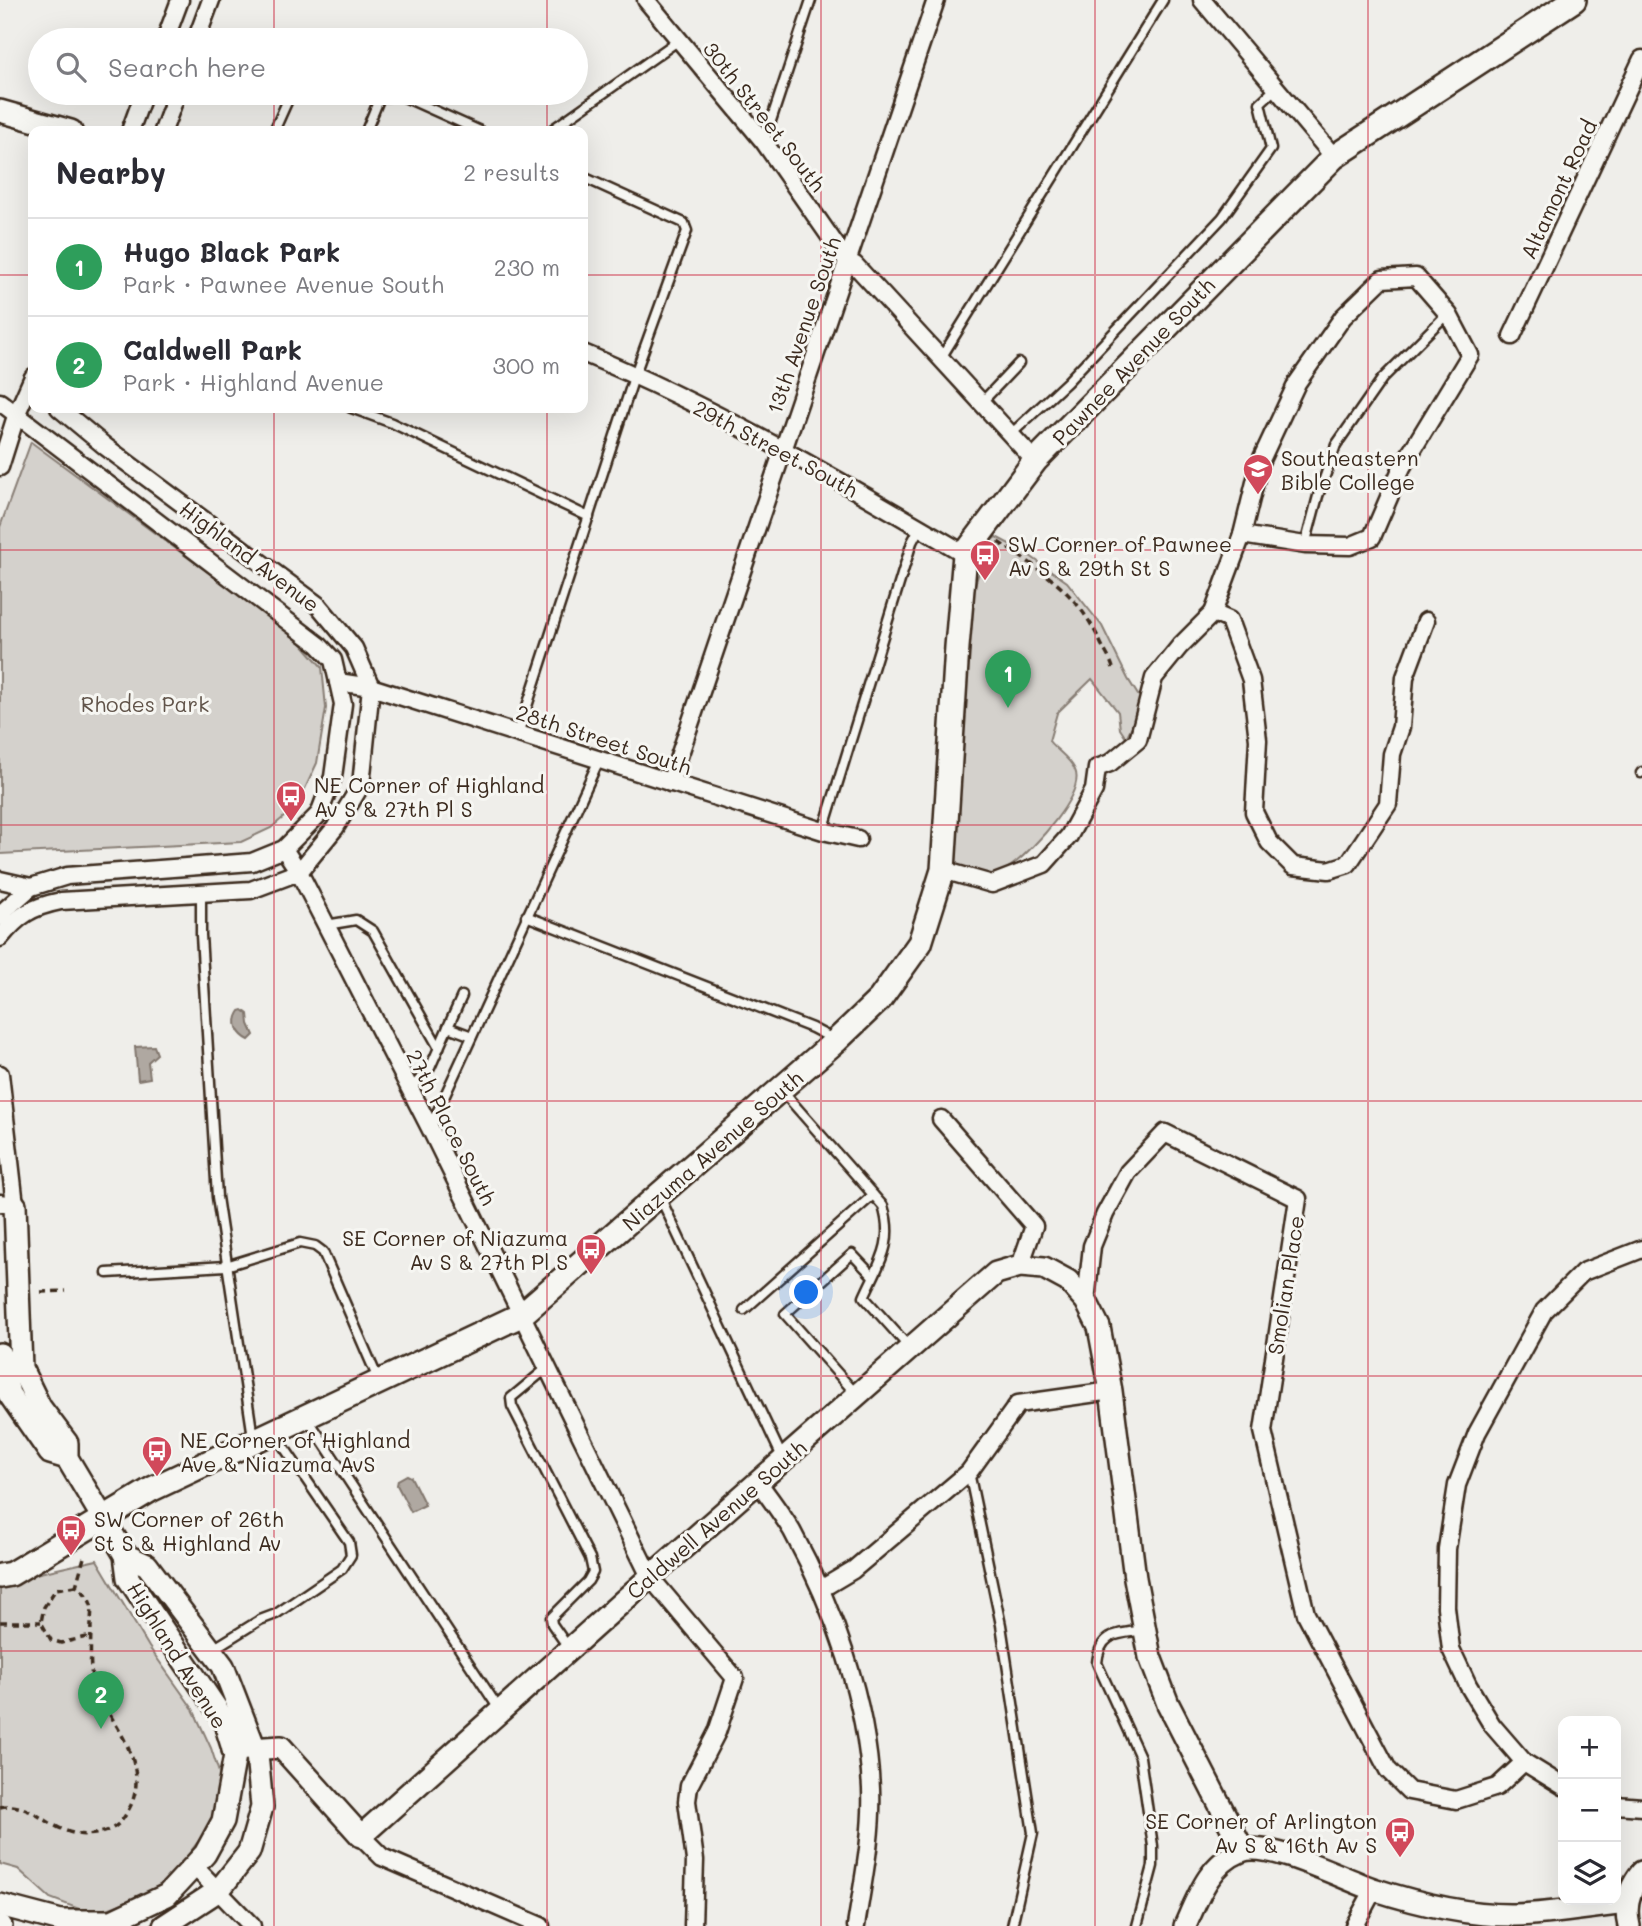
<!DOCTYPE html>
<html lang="en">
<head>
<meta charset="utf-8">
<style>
  body { margin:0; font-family:Mali,sans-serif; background:#f2f2f3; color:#2b2b33 }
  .controls { position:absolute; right:21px; bottom:21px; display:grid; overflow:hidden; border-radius:14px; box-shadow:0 7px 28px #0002 }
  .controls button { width:63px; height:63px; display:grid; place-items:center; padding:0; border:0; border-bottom:2px solid #e1e1e2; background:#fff; color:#2b2b33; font:35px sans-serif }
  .you { position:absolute; left:807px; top:1293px; width:24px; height:24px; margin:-18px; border:5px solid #fff; border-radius:50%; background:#1a73e8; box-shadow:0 0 0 10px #1a73e833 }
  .badge { display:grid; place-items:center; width:46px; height:46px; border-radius:50%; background:#111827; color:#fff; font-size:23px; font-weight:700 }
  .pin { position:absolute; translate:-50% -58px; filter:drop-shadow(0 2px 4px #0008) }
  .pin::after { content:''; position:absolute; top:37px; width:24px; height:21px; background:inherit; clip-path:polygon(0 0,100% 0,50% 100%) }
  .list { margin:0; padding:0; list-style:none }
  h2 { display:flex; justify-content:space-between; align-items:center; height:91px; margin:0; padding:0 28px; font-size:30px }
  h2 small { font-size:23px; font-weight:400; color:#7c7c81 }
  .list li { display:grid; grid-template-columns:46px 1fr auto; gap:21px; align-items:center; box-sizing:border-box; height:98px; padding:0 28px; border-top:2px solid #e1e1e2 }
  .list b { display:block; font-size:26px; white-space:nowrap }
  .list p { margin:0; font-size:23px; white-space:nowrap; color:#7c7c81 }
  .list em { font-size:23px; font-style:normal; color:#7c7c81 }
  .icon { flex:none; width:38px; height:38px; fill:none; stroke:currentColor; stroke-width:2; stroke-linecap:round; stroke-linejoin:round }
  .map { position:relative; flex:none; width:1642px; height:1926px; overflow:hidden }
  .search { position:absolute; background:#fff; box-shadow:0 7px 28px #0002; left:28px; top:28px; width:560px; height:77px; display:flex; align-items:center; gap:18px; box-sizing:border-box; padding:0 24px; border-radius:38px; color:#7c7c81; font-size:26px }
  .panel { position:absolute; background:#fff; box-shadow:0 7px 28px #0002; left:28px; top:126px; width:560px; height:287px; border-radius:14px }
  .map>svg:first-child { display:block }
</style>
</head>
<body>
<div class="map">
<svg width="1642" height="1926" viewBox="0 0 1642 1926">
  <rect width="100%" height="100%" fill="#efeeea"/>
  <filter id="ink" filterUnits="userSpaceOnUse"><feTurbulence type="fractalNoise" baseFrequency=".0143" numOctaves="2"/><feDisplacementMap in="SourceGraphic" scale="14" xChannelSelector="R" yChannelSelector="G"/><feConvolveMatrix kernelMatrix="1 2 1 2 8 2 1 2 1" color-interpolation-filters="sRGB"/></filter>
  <g filter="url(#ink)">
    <g fill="#d4d1cc" stroke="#887e75" stroke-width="2">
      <path d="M31 442 296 637 322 667 326 708 317 763 297 806 271 828 241 842 0 854V527Z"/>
      <path d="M996 537 1023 551 1067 582 1102 626 1128 679 1138 695 1142 698 1139 712 1126 738 1120 729 1118 712 1092 679 1057 713 1049 741C1057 751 1070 758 1075 770 1086 793 1033 849 1015 863 1008 869 999 873 991 877L948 863 963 622 983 560 992 540Z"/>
      <path d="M97 1560 149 1647 193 1709 211 1748 222 1782 218 1815 170 1879 141 1896 110 1908 87 1912 50 1898 18 1869 0 1864V1582Z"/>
    </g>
    <g fill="#afa8a1" stroke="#81766d" stroke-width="2">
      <path d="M240 1011 243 1010 248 1014 249 1024 254 1035 249 1040C239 1035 231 1024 240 1011Z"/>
      <path d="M154 1046 157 1054 148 1062 150 1078 138 1080 135 1047Z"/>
      <path d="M407 1475 411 1477 425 1505 411 1512 397 1485 398 1480Z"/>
    </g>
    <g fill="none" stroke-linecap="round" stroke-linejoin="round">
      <g stroke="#3b2a1e" stroke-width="13">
        <g id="service">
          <path d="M274 131 291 93"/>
          <path d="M366 131 380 97 402 96 480 131"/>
          <path d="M550 131 679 40"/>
          <path d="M764 142 811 0"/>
          <path d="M941 358 1163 0"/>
          <path d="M981 403 1019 363"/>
          <path d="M351 408 392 423 589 517"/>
          <path d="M1010 435 1067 382 1222 218 1271 149 1260 103 1276 88"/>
          <path d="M1305 545 1318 496 1336 445 1382 379 1447 314"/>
          <path d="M518 734 635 374 687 231 684 223 583 177"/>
          <path d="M1641 773 1642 772"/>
          <path d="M823 831 912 542 920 527"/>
          <path d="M201 894V935L217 1197 253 1437"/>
          <path d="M526 916 812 1028 835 1040"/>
          <path d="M326 925 356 920 373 931 439 1048"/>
          <path d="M448 1027 462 996"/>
          <path d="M410 1090 430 1068 448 1027 472 1036"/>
          <path d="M783 1092 883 1206C895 1244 879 1263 864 1297L909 1347"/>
          <path d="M430 1128 599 760"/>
          <path d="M660 1197 782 1457"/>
          <path d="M107 1273 226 1266 300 1243 315 1246 323 1252 378 1379"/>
          <path d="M744 1310 873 1195"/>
          <path d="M547 1368 511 1398 512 1406 590 1558 593 1572 588 1581 551 1618 552 1624 568 1647"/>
          <path d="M856 1394 785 1314 852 1254 873 1276"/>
          <path d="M308 1419 499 1709"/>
          <path d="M969 1472 1001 1625 1033 1833 1012 1926"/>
          <path d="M213 1649 260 1620 276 1614 342 1569 351 1555 349 1542 275 1434"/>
          <path d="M1137 1926 1153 1866V1846L1140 1757 1097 1663C1100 1631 1119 1634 1145 1630"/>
        </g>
      </g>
      <g stroke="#3b2a1e" stroke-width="21">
        <g id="minor">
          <path d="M646 0 764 142 847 261 855 265 1035 461"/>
          <path d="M1202 0 1334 157"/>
          <path d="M165 40 180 0"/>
          <path d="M196 40 211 0"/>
          <path d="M130 131 144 93"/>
          <path d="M163 131 177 93"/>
          <path d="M1416 277 1449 315 1470 355 1402 467 1372 537 1350 546 1305 545 1242 535 1260 462 1297 383 1343 317 1382 279Z"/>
          <path d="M1512 336 1642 59"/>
          <path d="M583 353C716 408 841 481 965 554"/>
          <path d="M0 402 319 645 333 660 343 704 333 777 319 814 284 849 252 862 67 876 31 887 7 908 0 917"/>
          <path d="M0 467 17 413 33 377"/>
          <path d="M1213 613 1242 535"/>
          <path d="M338 682 371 687 823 831 858 839"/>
          <path d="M670 783 936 0"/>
          <path d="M284 849 299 872 430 1128 650 1577 735 1678 717 1732 689 1786 687 1801 695 1860 693 1926"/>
          <path d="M943 870 992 884 1044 864 1069 836 1094 790 1097 768 1110 763 1138 740 1154 678 1180 646 1213 613 1229 620 1251 680 1258 740 1254 812 1269 842 1293 866 1329 870 1348 864 1388 804 1392 754 1401 727 1405 677 1426 621"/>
          <path d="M0 880 31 887"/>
          <path d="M0 938C19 915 31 907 61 901L251 890 299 872 335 828 361 785 371 687 354 648 319 606 106 447 59 408"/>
          <path d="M0 1074 15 1205 0 1203"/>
          <path d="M941 1119 1034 1226 1020 1266"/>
          <path d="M1086 1301 1092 1246 1105 1214 1128 1172 1165 1133 1298 1199 1263 1431 1306 1614 1388 1770 1409 1791 1456 1800 1497 1787 1524 1762"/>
          <path d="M759 1483C770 1499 782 1514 792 1531 834 1608 867 1701 871 1789 873 1834 863 1881 856 1926"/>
          <path d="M821 1589 853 1570 969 1472 1018 1404 1111 1391"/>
          <path d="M1563 1786 1524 1762 1492 1725 1468 1685 1451 1649 1446 1607 1447 1549 1457 1485 1477 1433 1544 1311 1583 1272 1642 1249"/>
          <path d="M1616 1805 1642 1807"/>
          <path d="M361 1836 382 1857 541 1926"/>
          <path d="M194 1866 252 1926"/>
          <path d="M1354 1926 1374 1889"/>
        </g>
      </g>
      <g stroke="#3b2a1e" stroke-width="26">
        <g id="tertiary">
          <path d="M0 111 71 131"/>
          <path d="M0 1354 9 1394 50 1453 67 1458"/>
          <path d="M125 1555 147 1565 223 1666 257 1754 262 1807 249 1852 219 1890 164 1926"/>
          <path d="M233 1750 281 1747 361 1836 650 1577 996 1273 1020 1266 1044 1268 1068 1281 1086 1301 1099 1327 1111 1391 1135 1578 1150 1657 1168 1704 1243 1850"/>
          <path d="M0 1905 61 1921H112L167 1895 205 1854 223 1821 235 1755 224 1720 128 1578 125 1555 67 1458V1443L40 1407 21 1368 15 1205"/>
          <path d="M0 1926H1"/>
          <path d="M1185 1926C1198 1897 1209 1864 1241 1851 1268 1840 1344 1879 1373 1889 1416 1903 1469 1916 1515 1915 1552 1914 1590 1907 1627 1903"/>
          <path d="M1629 1926C1624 1906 1629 1888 1642 1872"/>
        </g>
      </g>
      <g stroke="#3b2a1e" stroke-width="28">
        <path id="secondary" d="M0 1576 11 1574 152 1489 521 1315 837 1040 880 999 920 943 943 870 957 647 965 554 1035 461 1334 157 1574 0"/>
      </g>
      <g stroke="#3b2a1e" stroke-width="3.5" stroke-dasharray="7 5" stroke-linecap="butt">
        <path d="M998 542C1041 570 1075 590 1099 639 1103 649 1110 658 1113 668"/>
        <path d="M41 1292 66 1291"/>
        <path d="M76 1586 56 1589 44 1607 41 1622 51 1640 61 1643 91 1636"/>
        <path d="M0 1622H41"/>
        <path d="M0 1807C39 1798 59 1852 111 1829 121 1824 126 1815 131 1805 145 1773 127 1742 110 1715 106 1709 98 1701 96 1693 88 1673 91 1644 91 1623 91 1616 93 1608 90 1602 87 1595 82 1590 76 1586L85 1554"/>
      </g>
      <use href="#service" stroke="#f6f6f2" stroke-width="8"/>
      <use href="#minor" stroke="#f6f6f2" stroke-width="16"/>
      <use href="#tertiary" stroke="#f6f6f2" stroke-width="21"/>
      <use href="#secondary" stroke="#f6f6f2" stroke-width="23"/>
    </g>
  </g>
  <path fill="none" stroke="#d1495b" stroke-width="2" stroke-opacity="0.55" d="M274 0V40M547 0V40M821 0V1926M1095 0V1926M1368 0V1926M274 93V131M547 93V131M0 275H33M583 275H1642M274 408V1926M547 408V1926M0 550H1642M0 825H1642M0 1101H1642M0 1376H1642M0 1651H1642"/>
  <defs>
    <g id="school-pin" transform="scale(1.575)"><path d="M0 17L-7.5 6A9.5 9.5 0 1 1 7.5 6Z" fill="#d1495b" stroke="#f6f6f2"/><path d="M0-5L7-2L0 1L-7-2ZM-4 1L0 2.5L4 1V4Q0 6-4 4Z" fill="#fff"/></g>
    <g id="bus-pin" transform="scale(1.575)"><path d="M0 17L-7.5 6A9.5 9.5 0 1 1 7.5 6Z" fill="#d1495b" stroke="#f6f6f2"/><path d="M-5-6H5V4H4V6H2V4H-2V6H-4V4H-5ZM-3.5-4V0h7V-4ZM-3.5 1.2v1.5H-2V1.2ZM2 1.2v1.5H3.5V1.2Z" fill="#fff"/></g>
  </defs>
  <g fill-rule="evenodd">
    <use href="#school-pin" x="1258" y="469"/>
    <use href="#bus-pin" x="985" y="555"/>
    <use href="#bus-pin" x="291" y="796"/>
    <use href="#bus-pin" x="591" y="1249"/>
    <use href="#bus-pin" x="157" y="1451"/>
    <use href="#bus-pin" x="71" y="1530"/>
    <use href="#bus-pin" x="1400" y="1832"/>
  </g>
  <g text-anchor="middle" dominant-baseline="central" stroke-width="6" stroke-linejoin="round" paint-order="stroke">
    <g font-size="21" fill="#3b2a1e" stroke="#f6f6f2">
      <text transform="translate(765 116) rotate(52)">30th Street South</text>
      <text transform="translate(1558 189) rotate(-65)">Altamont Road</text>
      <text transform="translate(803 325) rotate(-71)">13th Avenue South</text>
      <text transform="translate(1133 361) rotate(-46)">Pawnee Avenue South</text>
      <text transform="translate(776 448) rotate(28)">29th Street South</text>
      <text transform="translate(250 556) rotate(37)">Highland Avenue</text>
      <text transform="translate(604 739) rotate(18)">28th Street South</text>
      <text transform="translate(452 1127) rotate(63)">27th Place South</text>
      <text transform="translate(712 1150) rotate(-41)">Niazuma Avenue South</text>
      <text transform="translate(1285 1285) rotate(-81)">Smolian Place</text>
      <text transform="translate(716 1519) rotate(-41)">Caldwell Avenue South</text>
      <text transform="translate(178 1655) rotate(58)">Highland Avenue</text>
    </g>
    <g font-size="21" fill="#3b2a1e" stroke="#f6f6f2" text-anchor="start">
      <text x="1281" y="457">Southeastern<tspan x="1281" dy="24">Bible College</tspan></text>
      <text x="1008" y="543">SW Corner of Pawnee<tspan x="1008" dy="24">Av S &amp; 29th St S</tspan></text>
      <text x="314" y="784">NE Corner of Highland<tspan x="314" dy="24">Av S &amp; 27th Pl S</tspan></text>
      <text x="568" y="1237" text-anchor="end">SE Corner of Niazuma<tspan x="568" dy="24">Av S &amp; 27th Pl S</tspan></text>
      <text x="180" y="1439">NE Corner of Highland<tspan x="180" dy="24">Ave &amp; Niazuma AvS</tspan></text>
      <text x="94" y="1518">SW Corner of 26th<tspan x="94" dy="24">St S &amp; Highland Av</tspan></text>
      <text x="1377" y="1820" text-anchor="end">SE Corner of Arlington<tspan x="1377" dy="24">Av S &amp; 16th Av S</tspan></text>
    </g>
    <g font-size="21" fill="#61544a" stroke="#f6f6f2">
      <text x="145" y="703">Rhodes Park</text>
    </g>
  </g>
</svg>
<div class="controls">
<button>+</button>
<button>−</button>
<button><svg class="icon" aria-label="layers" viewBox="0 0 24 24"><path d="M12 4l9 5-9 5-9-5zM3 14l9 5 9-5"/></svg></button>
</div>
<div class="you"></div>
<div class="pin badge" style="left:1008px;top:708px;background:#2e9e5b">1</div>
<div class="pin badge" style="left:101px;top:1729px;background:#2e9e5b">2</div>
<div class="search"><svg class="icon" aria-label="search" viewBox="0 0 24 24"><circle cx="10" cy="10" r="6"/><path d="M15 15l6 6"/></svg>Search here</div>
<section class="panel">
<h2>Nearby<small>2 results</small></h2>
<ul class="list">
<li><span class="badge" style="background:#2e9e5b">1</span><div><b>Hugo Black Park</b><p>Park · Pawnee Avenue South</p></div><em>230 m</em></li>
<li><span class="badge" style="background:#2e9e5b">2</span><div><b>Caldwell Park</b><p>Park · Highland Avenue</p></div><em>300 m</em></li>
</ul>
</section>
</div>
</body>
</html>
